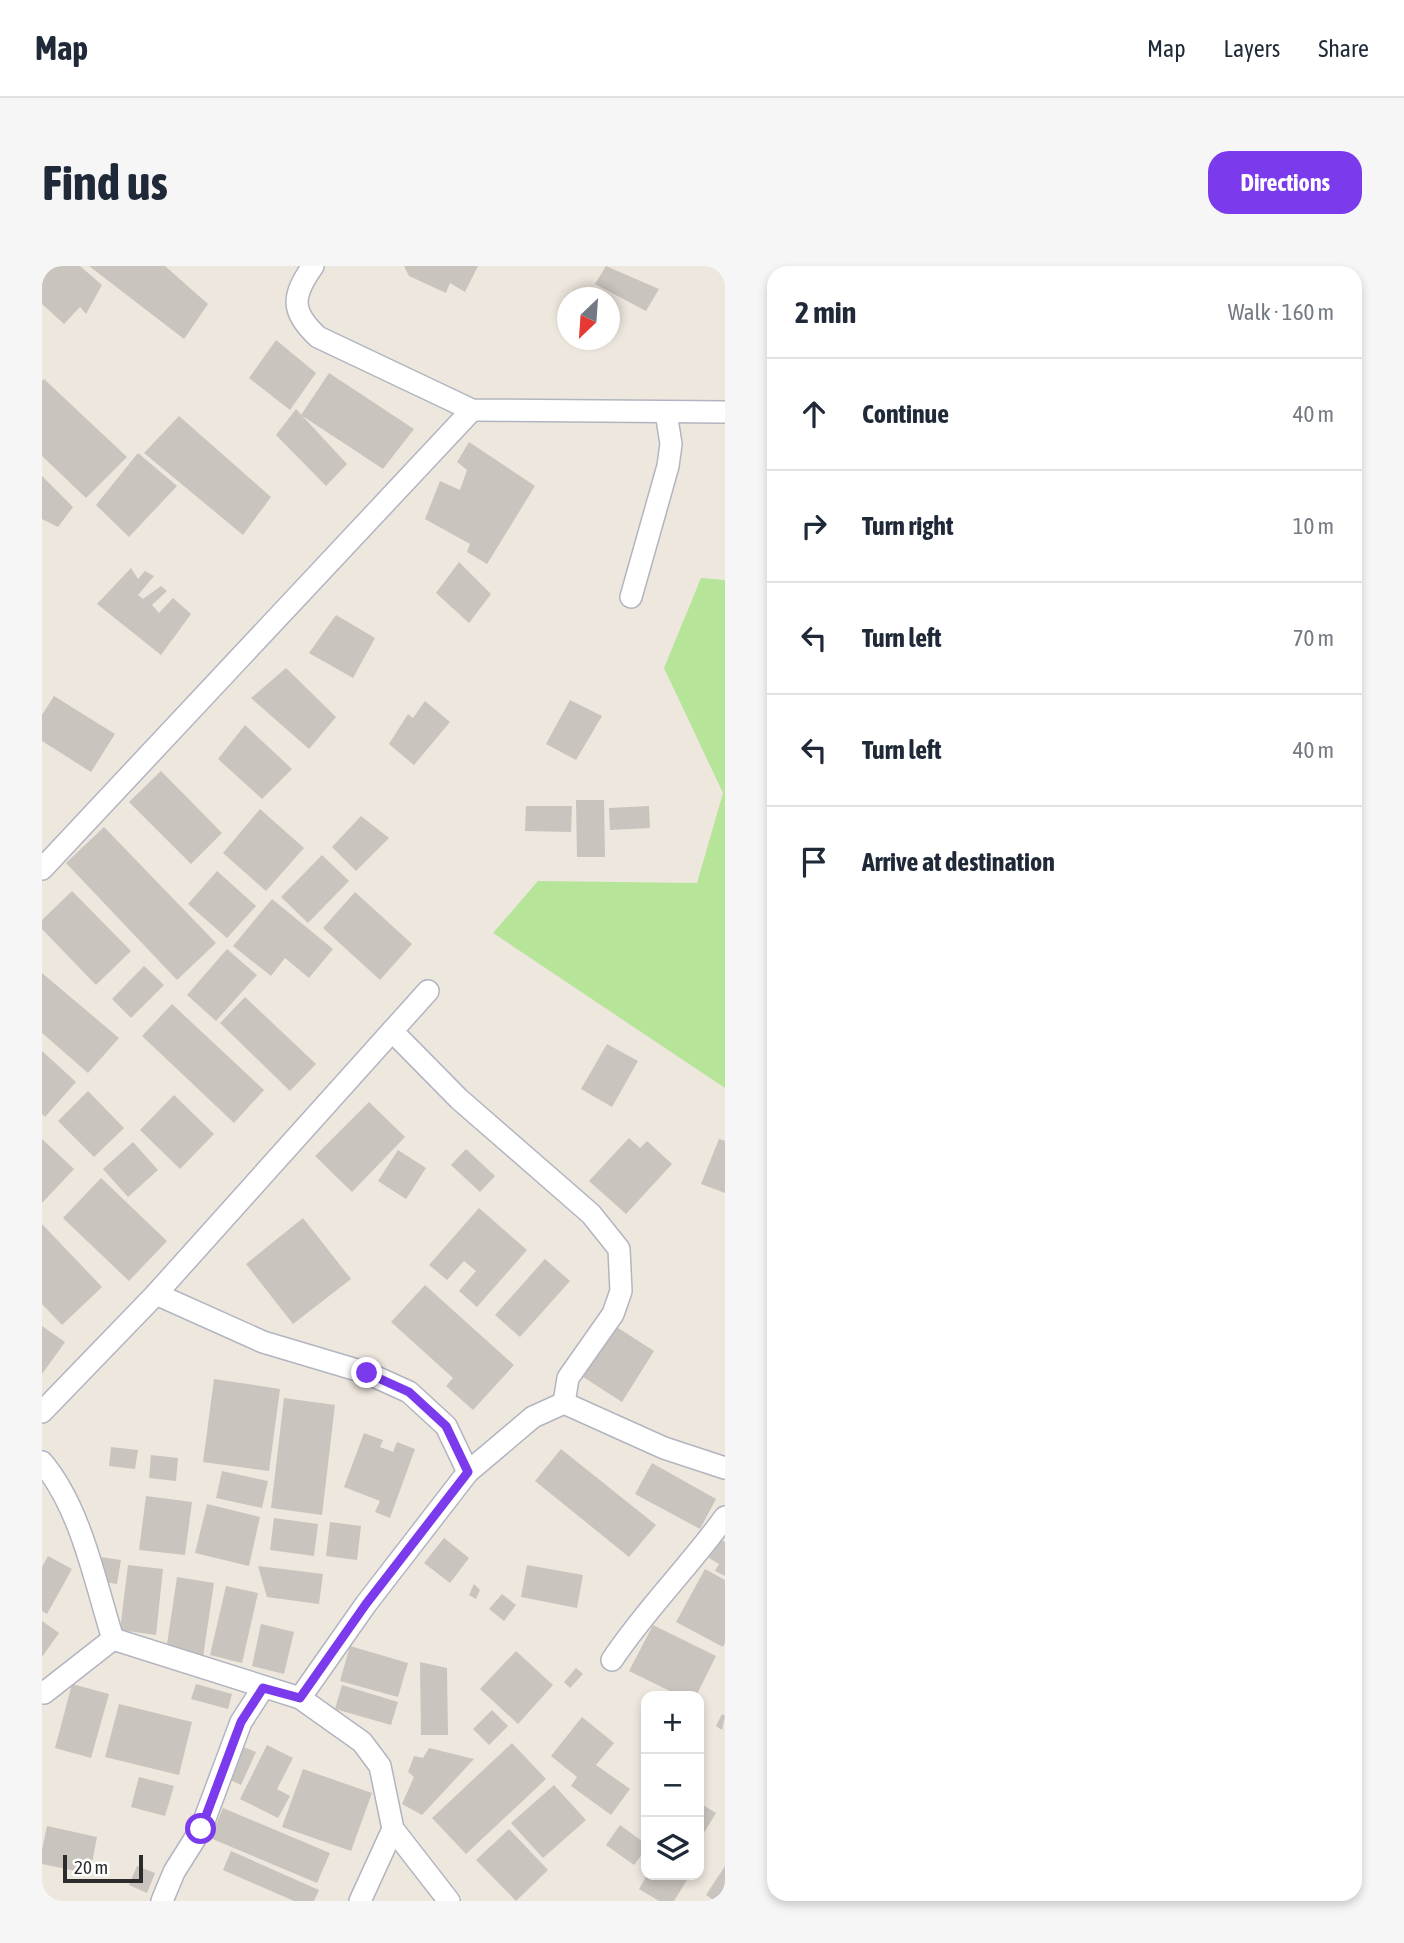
<!DOCTYPE html>
<html lang="en">
<head>
<meta charset="utf-8">
<style>
  body { margin:0; font-family:"Asap Condensed",sans-serif; background:#f6f6f7; color:#1f2937 }
  .controls { position:absolute; right:21px; bottom:21px; display:grid; overflow:hidden; border-radius:14px; box-shadow:0 4px 10px #0003 }
  .controls button { width:63px; height:63px; display:grid; place-items:center; padding:0; border:0; border-bottom:2px solid #e0e1e3; background:#fff; color:#1f2937; font:35px sans-serif }
  .compass { position:absolute; left:515px; top:21px; width:63px; height:63px; border-radius:50%; background:#fff; box-shadow:0 4px 10px #0003; rotate:205deg }
  .scale { position:absolute; left:21px; bottom:18px; width:80px; box-sizing:border-box; padding-left:7px; border:4px solid #2c2c2c; border-top:0; font-size:19px; line-height:24px; white-space:nowrap; color:#2c2c2c; -webkit-text-stroke:5px #fff; paint-order:stroke }
  .stop { position:absolute; width:21px; height:21px; margin:-16px; border:5px solid #7c3aed; border-radius:50%; background:#fff }
  .stop.end { background:#7c3aed; border-color:#fff; box-shadow:0 2px 7px #0008 }
  .list { margin:0; padding:0; list-style:none }
  h2 { display:flex; justify-content:space-between; align-items:center; height:91px; margin:0; padding:0 28px; font-size:30px }
  h2 small { font-size:23px; font-weight:400; color:#747a83 }
  .list li { display:grid; grid-template-columns:46px 1fr auto; gap:21px; align-items:center; box-sizing:border-box; height:112px; padding:0 28px; border-top:2px solid #e0e1e3 }
  .list b { display:block; font-size:26px; white-space:nowrap }
  .list em { font-size:23px; font-style:normal; color:#747a83 }
  .icon { flex:none; width:38px; height:38px; fill:none; stroke:currentColor; stroke-width:2; stroke-linecap:round; stroke-linejoin:round }
  .map { position:relative; flex:none; width:683px; height:1635px; overflow:hidden; border-radius:21px }
  header { display:flex; align-items:center; gap:42px; box-sizing:border-box; height:98px; padding:0 35px; background:#fff; border-bottom:2px solid #e0e1e3 }
  header strong { font-size:33px }
  nav { display:flex; gap:38px; margin-inline-start:auto; font-size:24px }
  .intro { display:flex; align-items:center; justify-content:space-between; box-sizing:border-box; height:168px; padding:0 42px }
  h1 { margin:0; font-size:49px }
  .button { padding:18px 32px; border-radius:21px; background:#7c3aed; color:#fff; font-size:24px; font-weight:700 }
  main { display:flex; gap:42px; padding:0 42px }
  aside { flex:1; background:#fff; border-radius:21px; box-shadow:0 4px 10px #0003 }
  .map>svg:first-child { display:block }
</style>
</head>
<body>
<header>
<strong>Map</strong>
<nav><a>Map</a><a>Layers</a><a>Share</a></nav>
</header>
<div class="intro"><h1>Find us</h1><a class="button">Directions</a></div>
<main>
<div class="map">
<svg width="683" height="1635" viewBox="0 0 683 1635">
  <rect width="100%" height="100%" fill="#eee7de"/>
  <path fill="#b6e59a" d="M659 312 683 314V822L451 667 496 615 655 617 681 527 622 402Z"/>
  <g fill="#c9c4be">
    <path d="M0 0H38L60 19 44 48 38 41 22 58 0 38Z"/>
    <path d="M47 0H123L166 38 142 73Z"/>
    <path d="M362 0H436L423 26 408 17 404 27 367 10Z"/>
    <path d="M564 0 617 23 604 45 553 18Z"/>
    <path d="M234 74 274 107 248 144 207 112Z"/>
    <path d="M287 107 372 163 341 203 259 149Z"/>
    <path d="M2 113 85 191 44 232 0 190V115Z"/>
    <path d="M254 143 305 198 284 220 234 169Z"/>
    <path d="M137 150 229 231 201 269 102 187Z"/>
    <path d="M427 176 493 220 445 298 425 286 428 278 383 253 398 215 418 224 425 204 415 196Z"/>
    <path d="M96 187 135 220 87 271 54 239Z"/>
    <path d="M0 210 31 241 16 261 0 253Z"/>
    <path d="M417 296 449 328 427 357 394 327Z"/>
    <path d="M89 302 96 313 103 305 112 310 96 329 101 333 119 320 125 325 110 339 117 347 131 332 149 348 119 389 55 338Z"/>
    <path d="M294 349 333 372 311 412 267 387Z"/>
    <path d="M244 402 294 451 267 483 209 432Z"/>
    <path d="M12 430 73 468 49 506 0 475V449Z"/>
    <path d="M528 434 560 450 534 494 504 478Z"/>
    <path d="M383 435 408 456 372 499 347 478 366 448 371 452Z"/>
    <path d="M203 459 250 503 220 533 176 493Z"/>
    <path d="M119 505 180 567 149 598 87 536Z"/>
    <path d="M534 534H562L563 591H535Z"/>
    <path d="M484 540H530L529 566 483 565Z"/>
    <path d="M607 540 608 562 568 564 567 542Z"/>
    <path d="M218 543 262 582 224 625 181 587Z"/>
    <path d="M319 550 347 572 314 605 290 581Z"/>
    <path d="M62 561 174 677 135 714 24 597Z"/>
    <path d="M280 589 307 615 266 657 239 631Z"/>
    <path d="M175 605 214 640 185 672 146 638Z"/>
    <path d="M30 625 89 685 54 719 0 663V654Z"/>
    <path d="M313 626 370 678 338 714 281 662Z"/>
    <path d="M230 633 291 683 267 712 243 692 229 710 191 680Z"/>
    <path d="M185 683 215 709 174 755 145 729Z"/>
    <path d="M102 700 122 719 89 752 70 733Z"/>
    <path d="M0 707 77 772 46 807 0 767Z"/>
    <path d="M203 731 274 798 248 825 178 757Z"/>
    <path d="M130 738 222 824 192 857 100 770Z"/>
    <path d="M565 778 596 795 570 841 539 823Z"/>
    <path d="M0 785 34 816 3 851 0 848Z"/>
    <path d="M46 825 82 862 52 891 16 855Z"/>
    <path d="M132 829 172 868 138 903 98 864Z"/>
    <path d="M327 836 363 871 310 926 273 890Z"/>
    <path d="M587 872 598 882 605 875 630 898 584 948 547 915Z"/>
    <path d="M0 873 32 903 0 937Z"/>
    <path d="M677 873 683 875V927L659 918Z"/>
    <path d="M91 876 116 904 86 931 61 903Z"/>
    <path d="M424 883 453 910 438 926 409 899Z"/>
    <path d="M356 884 384 902 364 933 336 915Z"/>
    <path d="M59 912 125 975 87 1015 21 952Z"/>
    <path d="M437 942 485 984 435 1041 417 1025 434 1005 422 995 405 1014 387 999Z"/>
    <path d="M261 952 309 1013 251 1058 204 998Z"/>
    <path d="M0 958 60 1021 20 1059 0 1038Z"/>
    <path d="M503 993 528 1015 478 1071 453 1049Z"/>
    <path d="M383 1019 472 1099 431 1144 404 1120 411 1112 349 1056Z"/>
    <path d="M570 1058 612 1085 580 1136 538 1109Z"/>
    <path d="M0 1060 23 1076 0 1108Z"/>
    <path d="M172 1113 238 1123 227 1205 161 1196Z"/>
    <path d="M242 1132 293 1139 280 1249 229 1242Z"/>
    <path d="M322 1167 341 1174 338 1181 351 1186 355 1176 373 1183 348 1252 333 1246 338 1235 302 1221Z"/>
    <path d="M69 1181 96 1184 93 1203 67 1200Z"/>
    <path d="M519 1183 614 1259 587 1291 493 1215Z"/>
    <path d="M109 1189 136 1192 134 1215 107 1212Z"/>
    <path d="M610 1197 674 1233 658 1263 593 1228Z"/>
    <path d="M180 1205 226 1215 220 1242 174 1232Z"/>
    <path d="M104 1230 150 1236 143 1289 97 1284Z"/>
    <path d="M165 1238 218 1251 207 1300 153 1287Z"/>
    <path d="M232 1252 276 1258 272 1290 228 1284Z"/>
    <path d="M288 1256 319 1260 315 1294 284 1290Z"/>
    <path d="M402 1272 427 1292 408 1317 382 1297Z"/>
    <path d="M678 1273 683 1276V1310L673 1305 677 1298 667 1292Z"/>
    <path d="M6 1290 30 1303 5 1348 0 1345V1301Z"/>
    <path d="M58 1291 79 1294 75 1318 55 1315Z"/>
    <path d="M86 1299 121 1303 114 1369 78 1364Z"/>
    <path d="M485 1299 541 1309 535 1342 479 1331Z"/>
    <path d="M216 1300 281 1308 277 1338 225 1331Z"/>
    <path d="M663 1303 683 1314V1377L681 1381 634 1356Z"/>
    <path d="M135 1311 172 1317 161 1391 124 1385Z"/>
    <path d="M432 1318 438 1324 434 1333 427 1329Z"/>
    <path d="M184 1320 216 1327 200 1397 168 1389Z"/>
    <path d="M460 1328 474 1339 462 1355 447 1343Z"/>
    <path d="M0 1355 17 1367 0 1391Z"/>
    <path d="M219 1358 252 1366 242 1408 210 1400Z"/>
    <path d="M611 1359 674 1390 654 1430H638L587 1405Z"/>
    <path d="M308 1380 366 1397 356 1431 298 1415Z"/>
    <path d="M474 1385 511 1419 476 1458 438 1423Z"/>
    <path d="M378 1396 405 1402 406 1469H379Z"/>
    <path d="M534 1402 541 1408 528 1422 522 1416Z"/>
    <path d="M30 1418 67 1428 49 1492 13 1482Z"/>
    <path d="M154 1418 190 1428 186 1443 149 1433Z"/>
    <path d="M300 1419 356 1436 349 1459 293 1443Z"/>
    <path d="M77 1438 150 1456 137 1509 63 1491Z"/>
    <path d="M450 1444 466 1460 447 1479 431 1463Z"/>
    <path d="M680 1448 683 1450 680 1464 674 1460Z"/>
    <path d="M540 1451 572 1477 554 1499 588 1523 569 1549 529 1520 535 1511 509 1490Z"/>
    <path d="M470 1477 504 1513 424 1588 390 1552Z"/>
    <path d="M225 1479 251 1492 235 1523 248 1530 236 1552 198 1533Z"/>
    <path d="M199 1480 214 1486 199 1519 184 1512Z"/>
    <path d="M387 1482 432 1493 380 1549 360 1538 372 1511 366 1506 372 1490 381 1492Z"/>
    <path d="M261 1503 330 1527 309 1585 240 1561Z"/>
    <path d="M97 1511 132 1520 123 1550 89 1541Z"/>
    <path d="M512 1519 544 1554 501 1592 469 1557Z"/>
    <path d="M659 1538 674 1547 657 1575V1542Z"/>
    <path d="M181 1542 288 1587 275 1617 168 1572Z"/>
    <path d="M578 1559 604 1578V1583L592 1599 564 1579Z"/>
    <path d="M5 1560 55 1571 48 1608 0 1598V1584Z"/>
    <path d="M467 1563 506 1604 474 1635 434 1594Z"/>
    <path d="M189 1585 277 1624 272 1635H252L181 1604Z"/>
    <path d="M95 1600 113 1607 105 1627 87 1619Z"/>
    <path d="M683 1600V1635H673L664 1629Z"/>
    <path d="M605 1609H648L632 1635H617L597 1623Z"/>
  </g>
  <g fill="none" stroke-linecap="round" stroke-linejoin="round">
    <g stroke="#b2b5c0" stroke-width="24">
      <g id="minor">
        <path d="M271 0C249 31 249 46 276 71L430 144 683 146"/>
        <path d="M589 331 626 200 629 178 624 146"/>
        <path d="M0 603 430 144"/>
        <path d="M350 765 417 833 549 948 577 983 579 1025 571 1048 526 1112 522 1137"/>
        <path d="M114 1028 221 1076 325 1107 367 1126 404 1160 426 1206"/>
        <path d="M0 1146 114 1028 386 725"/>
        <path d="M0 1196C39 1242 53 1316 71 1373"/>
        <path d="M570 1394C603 1344 647 1301 683 1251"/>
        <path d="M2 1427 71 1373 258 1432 320 1476 338 1500 351 1563 407 1635"/>
        <path d="M258 1432 324 1338 426 1206 491 1151 522 1137 622 1182 683 1202"/>
        <path d="M120 1635 132 1606 159 1563 199 1456 221 1422"/>
        <path d="M318 1635 351 1563"/>
      </g>
    </g>
    <use href="#minor" stroke="#fff" stroke-width="21"/>
  </g>
  <g fill="none" stroke-linecap="round" stroke-linejoin="round">
    <path stroke="#7c3aed" stroke-width="9" d="M159 1563 199 1456 221 1422 258 1432 324 1338 426 1206 404 1160 367 1126 325 1107"/>
  </g>
</svg>
<div class="controls">
<button>+</button>
<button>−</button>
<button><svg class="icon" aria-label="layers" viewBox="0 0 24 24"><path d="M12 4l9 5-9 5-9-5zM3 14l9 5 9-5"/></svg></button>
</div>
<svg class="compass" viewBox="-18 -18 36 36"><path d="M0-13l5 13h-10z" fill="#e53935"/><path d="M0 13l5-13h-10z" fill="#747a83"/></svg>
<div class="scale">20 m</div>
<div class="stop" style="left:159px;top:1563px"></div>
<div class="stop end" style="left:325px;top:1107px"></div>
</div>
<aside>
<h2>2 min<small>Walk · 160 m</small></h2>
<ul class="list">
<li><svg class="icon" aria-label="ahead" viewBox="0 0 24 24"><path d="M12 20V5M6 11l6-6 6 6"/></svg><div><b>Continue</b></div><em>40 m</em></li>
<li><svg class="icon" aria-label="right" viewBox="0 0 24 24"><path d="M7 20v-9h11M14 6l5 5-5 5"/></svg><div><b>Turn right</b></div><em>10 m</em></li>
<li><svg class="icon" aria-label="left" viewBox="0 0 24 24"><path d="M17 20v-9H6M10 6l-5 5 5 5"/></svg><div><b>Turn left</b></div><em>70 m</em></li>
<li><svg class="icon" aria-label="left" viewBox="0 0 24 24"><path d="M17 20v-9H6M10 6l-5 5 5 5"/></svg><div><b>Turn left</b></div><em>40 m</em></li>
<li><svg class="icon" aria-label="arrive" viewBox="0 0 24 24"><path d="M6 21V4h12l-3 4 3 4H6"/></svg><div><b>Arrive at destination</b></div></li>
</ul>
</aside>
</main>
</body>
</html>
